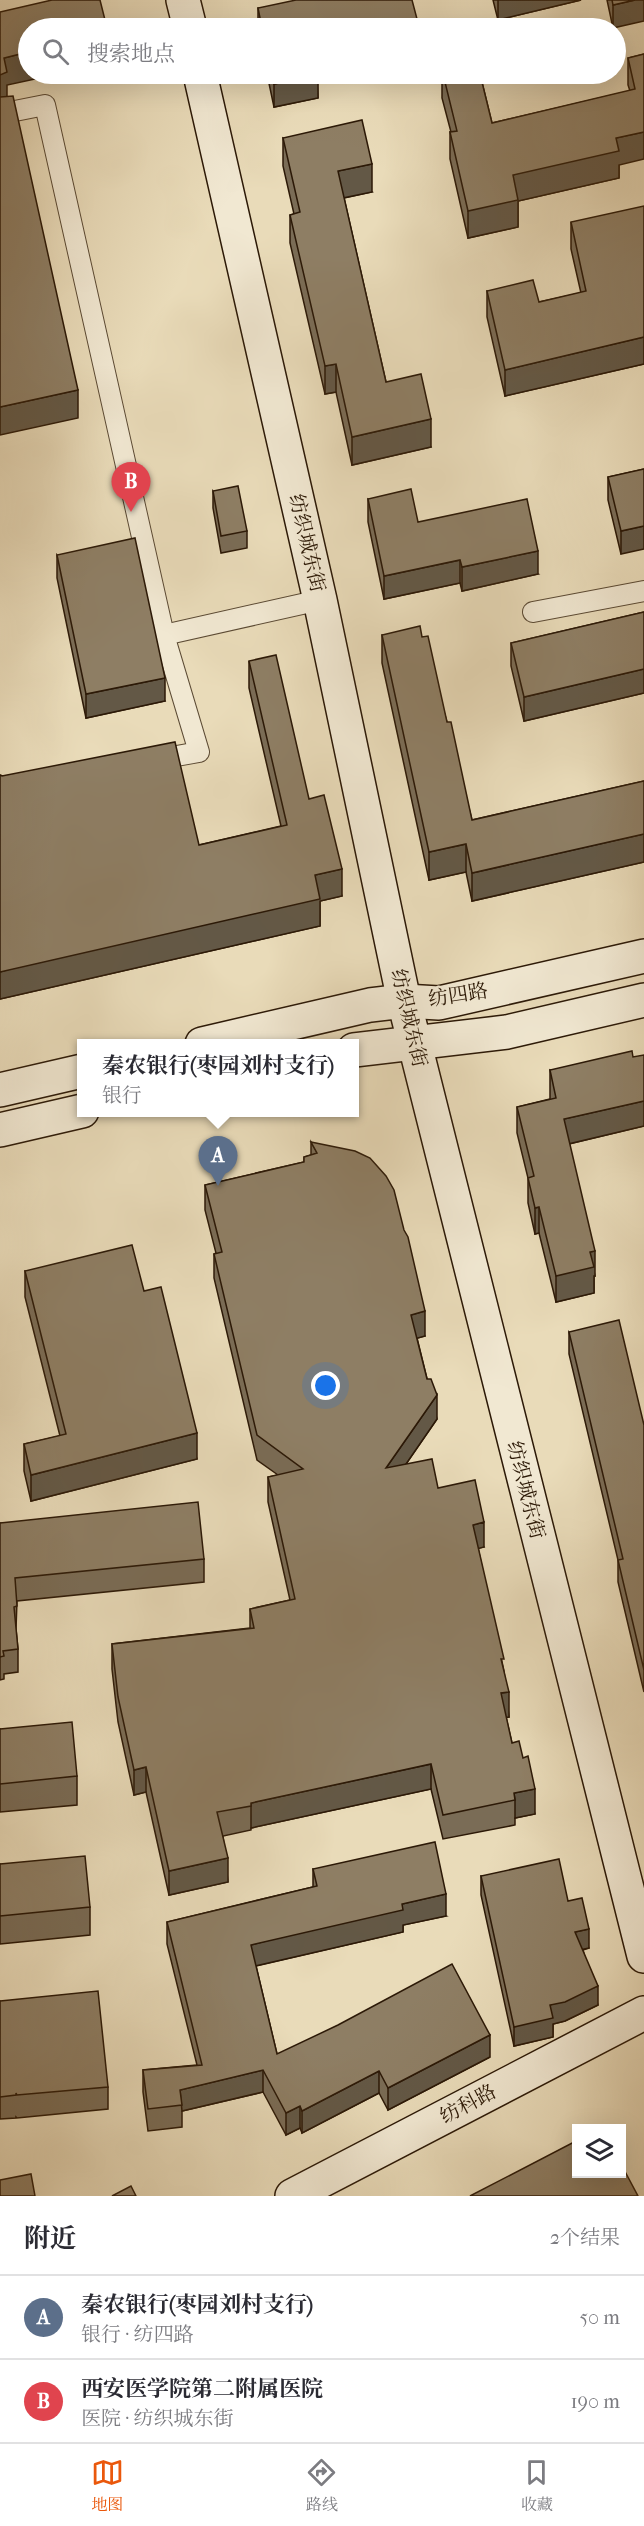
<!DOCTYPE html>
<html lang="zh">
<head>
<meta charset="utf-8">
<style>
  body { margin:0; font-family:"IM FELL French Canon","Noto Serif SC",serif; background:#f7f7f7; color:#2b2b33 }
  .controls { position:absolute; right:18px; bottom:18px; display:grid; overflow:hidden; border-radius:0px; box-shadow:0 6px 24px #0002 }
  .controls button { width:54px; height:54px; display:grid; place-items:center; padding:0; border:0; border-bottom:2px solid #e1e1e2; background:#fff; color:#2b2b33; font:30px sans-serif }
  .you { position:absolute; left:326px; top:1386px; width:21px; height:21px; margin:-15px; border:4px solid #fff; border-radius:50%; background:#1a73e8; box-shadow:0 0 0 9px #1a73e833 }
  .badge { display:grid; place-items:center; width:39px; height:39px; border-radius:50%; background:#ea580c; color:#fff; font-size:20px; font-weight:700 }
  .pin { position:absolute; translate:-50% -50px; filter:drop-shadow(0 2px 3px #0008) }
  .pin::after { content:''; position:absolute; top:32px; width:21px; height:18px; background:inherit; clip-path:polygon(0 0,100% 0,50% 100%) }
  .popup { position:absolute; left:77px; top:1039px; width:282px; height:78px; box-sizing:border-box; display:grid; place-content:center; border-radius:0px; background:#fff; filter:drop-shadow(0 2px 4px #0005); font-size:20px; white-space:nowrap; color:#7c7c81 }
  .popup b { font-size:22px; color:#2b2b33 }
  .popup::after { content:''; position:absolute; left:50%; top:100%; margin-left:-12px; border:12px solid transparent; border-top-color:#fff }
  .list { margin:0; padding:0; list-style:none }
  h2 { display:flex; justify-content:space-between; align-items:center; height:78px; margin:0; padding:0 24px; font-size:26px }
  h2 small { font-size:20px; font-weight:400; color:#7c7c81 }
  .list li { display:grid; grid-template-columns:39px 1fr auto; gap:18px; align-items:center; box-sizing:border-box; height:84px; padding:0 24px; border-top:2px solid #e1e1e2 }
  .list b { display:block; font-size:22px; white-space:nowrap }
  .list p { margin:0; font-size:20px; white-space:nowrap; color:#7c7c81 }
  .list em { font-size:20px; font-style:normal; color:#7c7c81 }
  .icon { flex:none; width:33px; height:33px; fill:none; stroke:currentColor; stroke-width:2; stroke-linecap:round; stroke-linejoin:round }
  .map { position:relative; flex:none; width:644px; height:2196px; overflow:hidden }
  .search { position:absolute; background:#fff; box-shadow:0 6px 24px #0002; left:18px; right:18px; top:18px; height:66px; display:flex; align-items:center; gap:15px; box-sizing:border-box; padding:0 21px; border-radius:33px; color:#7c7c81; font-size:22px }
  .sheet { height:246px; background:#fff }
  nav { display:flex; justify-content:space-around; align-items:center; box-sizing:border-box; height:84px; border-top:2px solid #e1e1e2; background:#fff; font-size:16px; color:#7c7c81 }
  nav a { display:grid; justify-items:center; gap:3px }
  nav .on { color:#ea580c }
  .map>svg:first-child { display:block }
</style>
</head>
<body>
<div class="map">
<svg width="644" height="2196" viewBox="0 0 644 2196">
  <rect width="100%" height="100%" fill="#e9dbb9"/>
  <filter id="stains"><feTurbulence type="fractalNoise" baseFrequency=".00333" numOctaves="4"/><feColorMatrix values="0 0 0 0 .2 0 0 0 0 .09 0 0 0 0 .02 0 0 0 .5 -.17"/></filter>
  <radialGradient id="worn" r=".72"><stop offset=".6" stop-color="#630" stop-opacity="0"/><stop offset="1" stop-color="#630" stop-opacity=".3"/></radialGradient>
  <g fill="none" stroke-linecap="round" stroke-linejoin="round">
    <g stroke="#5b4a34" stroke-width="22">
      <g id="lane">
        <path d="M0 114 45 105 164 635 199 752 154 760"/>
        <path d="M533 612 644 591"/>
        <path d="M164 635 320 600"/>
      </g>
    </g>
    <g stroke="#2c1907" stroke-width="36">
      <g id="secondary">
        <path d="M183 0 190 28"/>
        <path d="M200 74 320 600 404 1001 644 1956"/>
        <path d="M202 1044 370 1005 404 1001 439 1003 644 956"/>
        <path d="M354 1050 507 1032 644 1000"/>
        <path d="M0 1090 82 1071"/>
        <path d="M0 1130 82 1111"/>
        <path d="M292 2196 644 2013"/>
      </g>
    </g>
    <use href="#lane" stroke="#f1e8d2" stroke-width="20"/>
    <use href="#secondary" stroke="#f1e8d2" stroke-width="33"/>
  </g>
  <g fill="#7a6c56" stroke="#2c1907" stroke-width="1.5">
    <path d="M493 0H581L498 20Z"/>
    <path d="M607 0H644L613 28Z"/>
    <path d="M258 8 417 28H258Z"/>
    <path d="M644 54 619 165V178L518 201V227L468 238 450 159V132H451L442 98V74H480L492 123 630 91 628 85V58Z"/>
    <path d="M267 74H317L318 98 274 107Z"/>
    <path d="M283 138 372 192 344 198 386 382 431 447 352 465 336 392 325 394 290 243V215L294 214 283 166Z"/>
    <path d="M571 222 644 364 505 396 487 317V291L539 302 581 293 571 249Z"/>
    <path d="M644 469 621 554 608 500V477Z"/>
    <path d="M213 491 247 531V548L221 553 213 508Z"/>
    <path d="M368 499 418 522 538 574 462 591 460 583 384 599 368 522Z"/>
    <path d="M57 555 165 701 86 718 57 578Z"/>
    <path d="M644 612V693L524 721 511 666V643Z"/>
    <path d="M382 635 422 637 447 722 472 820 644 781V862L472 901 466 872 429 880 382 663Z"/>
    <path d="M249 661 309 799 342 896 320 901V926L0 999V775L199 845 281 826 249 688Z"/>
    <path d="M550 1070 644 1126 569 1144 595 1276H594V1293L556 1302 539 1233 535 1234 528 1203V1178L517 1133V1107L550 1099Z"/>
    <path d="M311 1142 425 1336 417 1338 437 1419 406 1464 438 1488 484 1547 478 1548 504 1671 509 1717H506L512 1743 535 1814 515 1818V1825L443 1839 431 1789 251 1828V1830L223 1836 228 1882 169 1895 146 1792 134 1795 118 1722 112 1669V1644L250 1628V1609L290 1600 268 1502V1477L278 1475 257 1460 214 1278V1254L216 1253 205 1210V1185L304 1162V1157L311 1155Z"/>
    <path d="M25 1271 144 1291 197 1459 31 1501 24 1471V1444L60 1436 25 1297Z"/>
    <path d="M569 1332 644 1425V1692L618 1582V1560L569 1354Z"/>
    <path d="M0 1523 204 1559V1582L17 1601 16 1629 18 1649V1672L4 1674V1679L0 1680Z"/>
    <path d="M0 1729 77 1776V1805L0 1812Z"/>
    <path d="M0 1864 90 1907V1935L0 1944Z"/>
    <path d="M313 1869 446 1916 403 1925V1932L256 1966 277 2054 490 2057 388 2110 379 2093 302 2133 300 2128 286 2135 263 2092 182 2111V2127L148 2131 143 2092V2070L197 2065 167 1944V1922L313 1887Z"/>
    <path d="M481 1876 568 1901 589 1948 583 1950 598 2005 565 2021 553 2024V2037L514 2046 481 1895Z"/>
    <path d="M0 2001 108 2087V2109L17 2118 16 2117V2118L0 2119Z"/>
  </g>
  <g fill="#635846" stroke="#2c1907" stroke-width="1.5">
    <path d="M498 0H581L498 20Z"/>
    <path d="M635 0H644V21L613 28V5Z"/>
    <path d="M417 19V28H373Z"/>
    <path d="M28 52V74H58L7 85V100L0 102V75L4 58Z"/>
    <path d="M318 75V98L274 107V84Z"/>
    <path d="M644 132V159L619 165V178L518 201V227L468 238V211L513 175 616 138Z"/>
    <path d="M372 164V192L338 199V171Z"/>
    <path d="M644 337V364L505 396V370Z"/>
    <path d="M336 364V392L325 394V366Z"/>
    <path d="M78 390V418L0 435V407Z"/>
    <path d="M431 419V447L352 465V437Z"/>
    <path d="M644 526V549L621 554V531Z"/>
    <path d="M538 551V574L462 591V567Z"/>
    <path d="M460 560V583L384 599V576Z"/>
    <path d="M644 669V693L524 721V697Z"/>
    <path d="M165 678V701L86 718V694Z"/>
    <path d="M644 834V862L472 901V873Z"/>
    <path d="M466 844V872L429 880V852Z"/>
    <path d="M342 869V896L320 901V926L0 999V972L315 875Z"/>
    <path d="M644 1101V1126L564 1145V1119Z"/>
    <path d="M539 1207V1233L535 1234V1208Z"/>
    <path d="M595 1251V1276H594V1293L556 1302V1276L590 1252Z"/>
    <path d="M425 1311V1336L411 1340V1315Z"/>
    <path d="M437 1395V1419L386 1493V1468Z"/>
    <path d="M197 1433V1459L31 1501V1475Z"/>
    <path d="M484 1522V1547L473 1550V1525Z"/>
    <path d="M509 1692V1717L501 1718V1693Z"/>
    <path d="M431 1764V1789L251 1828V1803Z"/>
    <path d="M146 1767V1792L134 1795V1770Z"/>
    <path d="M535 1789V1814L515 1818V1800L514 1793Z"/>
    <path d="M228 1858V1882L169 1895V1871Z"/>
    <path d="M446 1894V1916L403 1925V1932L251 1967V1945L402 1904Z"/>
    <path d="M589 1929V1948L575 1951V1932Z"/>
    <path d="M598 1986V2005L565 2021 553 2024V2037L514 2046V2027L550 2005Z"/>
    <path d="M490 2035V2057L388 2110V2088Z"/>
    <path d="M263 2070V2092L182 2111 180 2090Z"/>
    <path d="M379 2071V2093L302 2133V2111Z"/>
    <path d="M300 2106V2128L286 2135V2113Z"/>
  </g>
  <g fill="#8e7e64" stroke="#2c1907" stroke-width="1.5">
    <path d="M52 0H100L107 28H28V52L4 58 7 72 0 75V12Z"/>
    <path d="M296 0H412L417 19 373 28H262L258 8Z"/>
    <path d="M612 0H635L613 5Z"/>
    <path d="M644 54V132L616 138 619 151 513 175 518 200 468 211 450 132 457 131 443 74H480L492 123 635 89 628 58Z"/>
    <path d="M272 74H317L318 75 274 84Z"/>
    <path d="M13 96 78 390 0 407V97Z"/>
    <path d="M362 120 372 164 338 171 386 382 421 374 431 419 352 437 336 364 325 366 290 215 300 212 283 138Z"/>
    <path d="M644 206V337L505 370 487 291 533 280 539 302 586 291 571 222Z"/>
    <path d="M644 469V526L621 531 608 477Z"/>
    <path d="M238 486 247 531 221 536 213 491Z"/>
    <path d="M411 489 418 522 527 499 538 551 462 567 460 560 384 576 368 499Z"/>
    <path d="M135 538 165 678 86 694 57 555Z"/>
    <path d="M644 612V669L524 697 511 643Z"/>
    <path d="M420 626 422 637 428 636 447 722H451L472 820 644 781V834L472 873 466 844 429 852 382 635Z"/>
    <path d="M276 655 309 799 324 795 342 869 315 875 320 899 0 972V775L2 776 175 742 199 845 287 825 249 661Z"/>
    <path d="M632 1051 633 1057 644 1055V1101L564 1119 595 1251 590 1252 594 1267 556 1276 539 1207 535 1208 528 1178 534 1176 517 1107 556 1098 550 1070Z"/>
    <path d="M311 1142 355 1151 370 1158 386 1176 394 1190 404 1230 408 1237 425 1311 411 1315 427 1379H431L437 1395 386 1468 432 1459 438 1488 475 1480 484 1522 473 1525 504 1659H501L509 1692 501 1693 512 1743 519 1741 523 1758 528 1756 535 1789 514 1793 515 1800 443 1815 431 1764 251 1803V1806L217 1812 228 1858 169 1871 146 1767 134 1770 118 1697 112 1644 254 1628 250 1609 295 1599 268 1477 303 1469 257 1435 214 1254 222 1252 205 1185 304 1162V1157L317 1153Z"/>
    <path d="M132 1245 144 1291 161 1287 197 1433 31 1475 24 1444 66 1434 25 1271Z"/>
    <path d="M619 1320 644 1425V1670L618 1560 623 1559 569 1332Z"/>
    <path d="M198 1502 204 1559 15 1578 17 1606 14 1607 18 1649 3 1651 4 1656 0 1657V1523Z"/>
    <path d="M72 1722 77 1776 0 1784V1729Z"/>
    <path d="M435 1842 446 1894 402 1904 403 1910 251 1945 277 2054 338 2025 452 1964 490 2035 388 2088 379 2071 302 2111 300 2106 286 2113 263 2070 180 2090 182 2105 148 2109 143 2070 202 2065 167 1922 317 1886 313 1869Z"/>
    <path d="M85 1856 90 1907 0 1916V1864Z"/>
    <path d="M559 1859 568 1901 582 1898 589 1929 575 1932 598 1986 565 2002 550 2005 553 2018 514 2027 481 1876Z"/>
    <path d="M98 1991 108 2087 17 2095 16 2093V2095L0 2097V2001Z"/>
    <path d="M576 2141V2174H621V2164L638 2196H470Z"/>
    <path d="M31 2174 35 2196H0V2180Z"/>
    <path d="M131 2186 136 2196H112Z"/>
  </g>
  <g text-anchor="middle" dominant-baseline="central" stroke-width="4.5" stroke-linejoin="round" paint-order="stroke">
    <g font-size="20" fill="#2c1907" stroke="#f1e8d2">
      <text transform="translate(307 543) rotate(77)">纺织城东街</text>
      <text transform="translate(458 995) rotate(-9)">纺四路</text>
      <text transform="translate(409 1018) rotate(77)">纺织城东街</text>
      <text transform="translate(526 1490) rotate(76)">纺织城东街</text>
      <text transform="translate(468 2104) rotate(-28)">纺科路</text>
    </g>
  </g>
  <rect width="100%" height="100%" filter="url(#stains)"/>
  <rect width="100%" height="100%" fill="url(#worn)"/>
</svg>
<div class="controls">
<button><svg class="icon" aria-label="layers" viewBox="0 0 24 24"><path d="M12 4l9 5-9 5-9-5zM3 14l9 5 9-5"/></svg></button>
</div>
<div class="you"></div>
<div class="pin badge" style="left:218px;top:1186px;background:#5c6f8a">A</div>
<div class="popup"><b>秦农银行(枣园刘村支行)</b>银行</div>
<div class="pin badge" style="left:131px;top:512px;background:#e0444e">B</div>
<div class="search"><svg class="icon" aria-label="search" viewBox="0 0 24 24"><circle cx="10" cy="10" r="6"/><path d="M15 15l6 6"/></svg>搜索地点</div>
</div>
<section class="sheet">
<h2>附近<small>2个结果</small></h2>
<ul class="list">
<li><span class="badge" style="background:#5c6f8a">A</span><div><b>秦农银行(枣园刘村支行)</b><p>银行 · 纺四路</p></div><em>50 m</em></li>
<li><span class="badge" style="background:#e0444e">B</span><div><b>西安医学院第二附属医院</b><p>医院 · 纺织城东街</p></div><em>190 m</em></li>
</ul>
</section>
<nav>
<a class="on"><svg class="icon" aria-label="map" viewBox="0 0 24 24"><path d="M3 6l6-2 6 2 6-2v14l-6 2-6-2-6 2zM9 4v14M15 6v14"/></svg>地图</a>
<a><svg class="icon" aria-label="directions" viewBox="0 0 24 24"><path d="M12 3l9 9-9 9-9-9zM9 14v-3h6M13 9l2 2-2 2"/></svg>路线</a>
<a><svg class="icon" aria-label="saved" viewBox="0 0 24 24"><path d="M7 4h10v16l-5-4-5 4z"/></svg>收藏</a>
</nav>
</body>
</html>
